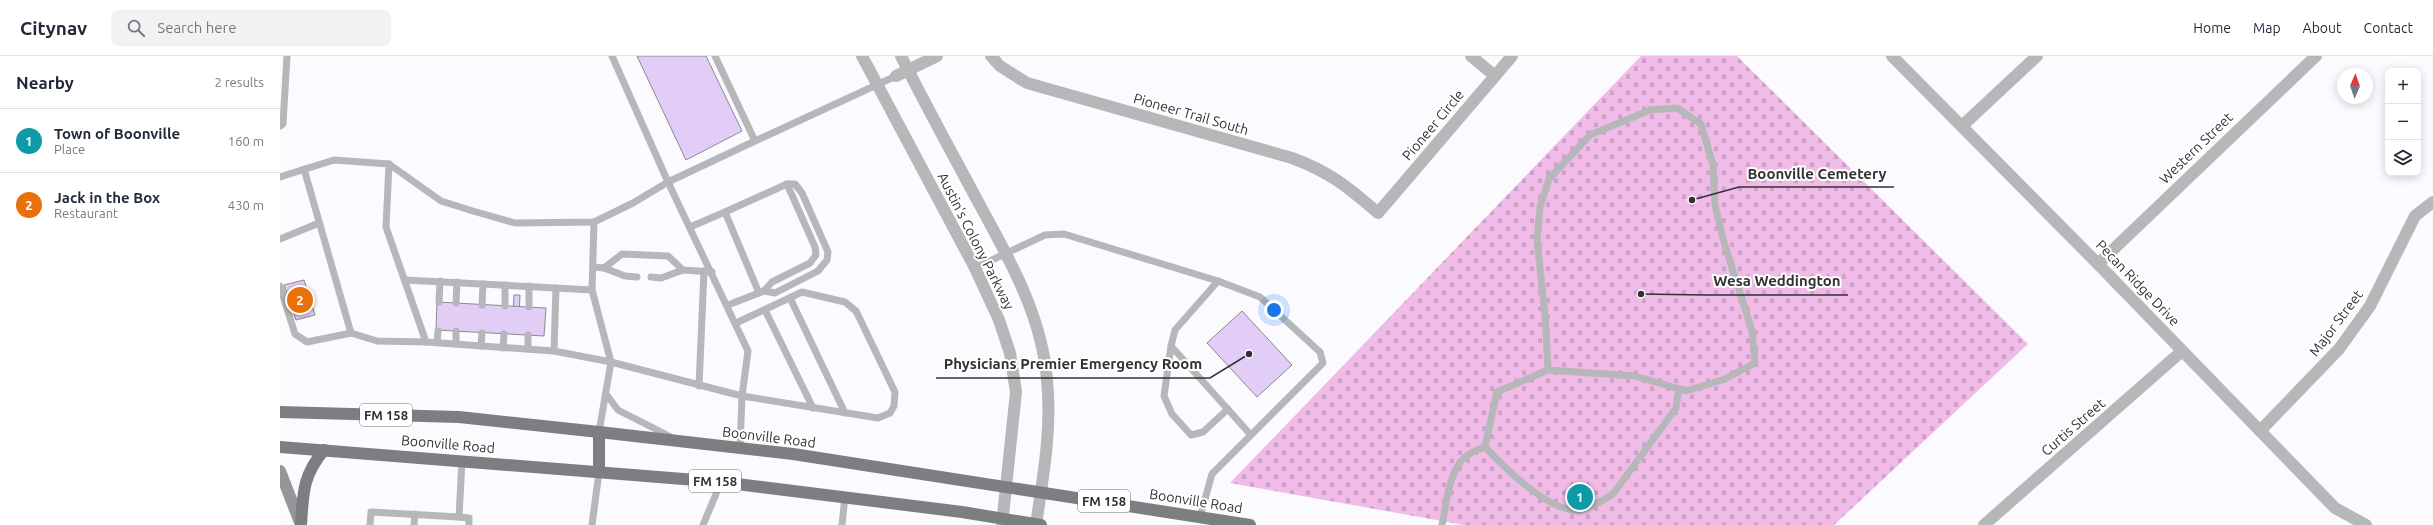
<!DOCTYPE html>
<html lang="en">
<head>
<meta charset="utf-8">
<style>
  body { margin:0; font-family:Ubuntu,sans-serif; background:#f2f2f3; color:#1f2937 }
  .controls { position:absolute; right:12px; top:12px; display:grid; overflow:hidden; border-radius:8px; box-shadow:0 2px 10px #0003 }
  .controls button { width:36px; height:36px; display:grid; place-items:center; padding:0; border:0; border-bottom:1px solid #e0e1e3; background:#fff; color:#1f2937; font:20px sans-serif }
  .compass { position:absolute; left:2057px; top:12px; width:36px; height:36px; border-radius:50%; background:#fff; box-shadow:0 2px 10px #0003; rotate:2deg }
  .you { position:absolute; left:994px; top:254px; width:14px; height:14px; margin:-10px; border:3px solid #fff; border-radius:50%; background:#1a73e8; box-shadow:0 0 0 6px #1a73e833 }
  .badge { display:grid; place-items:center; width:26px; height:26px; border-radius:50%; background:#8a4222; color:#fff; font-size:13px; font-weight:700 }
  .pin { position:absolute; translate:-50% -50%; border:2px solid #fff; box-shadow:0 1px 4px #0006 }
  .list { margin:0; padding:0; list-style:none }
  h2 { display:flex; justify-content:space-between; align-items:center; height:52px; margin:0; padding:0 16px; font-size:17px }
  h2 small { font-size:13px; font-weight:400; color:#747a83 }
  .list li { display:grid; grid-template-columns:26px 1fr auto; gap:12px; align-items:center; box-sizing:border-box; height:64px; padding:0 16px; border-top:1px solid #e0e1e3 }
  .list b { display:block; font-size:15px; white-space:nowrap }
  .list p { margin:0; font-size:13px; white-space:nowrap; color:#747a83 }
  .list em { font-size:13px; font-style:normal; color:#747a83 }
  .icon { flex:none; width:22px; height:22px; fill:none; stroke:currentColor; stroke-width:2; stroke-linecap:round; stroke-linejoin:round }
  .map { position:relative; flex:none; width:2153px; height:469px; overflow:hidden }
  header { display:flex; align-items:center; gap:24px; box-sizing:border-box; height:56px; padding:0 20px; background:#fff; border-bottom:1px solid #e0e1e3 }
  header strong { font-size:19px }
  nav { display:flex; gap:22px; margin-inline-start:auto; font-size:14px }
  .search { width:280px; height:36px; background:#f2f2f3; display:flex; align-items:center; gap:10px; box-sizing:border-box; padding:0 14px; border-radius:8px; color:#747a83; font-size:15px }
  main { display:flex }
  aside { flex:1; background:#fff }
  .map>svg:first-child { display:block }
</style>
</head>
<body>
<header>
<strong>Citynav</strong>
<div class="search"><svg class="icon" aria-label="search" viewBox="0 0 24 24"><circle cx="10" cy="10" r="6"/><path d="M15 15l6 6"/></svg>Search here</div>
<nav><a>Home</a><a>Map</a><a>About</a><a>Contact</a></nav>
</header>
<main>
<aside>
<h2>Nearby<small>2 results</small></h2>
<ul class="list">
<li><span class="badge" style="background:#0f9aa8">1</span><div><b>Town of Boonville</b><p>Place</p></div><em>160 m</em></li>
<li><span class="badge" style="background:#e8710a">2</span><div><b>Jack in the Box</b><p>Restaurant</p></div><em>430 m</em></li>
</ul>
</aside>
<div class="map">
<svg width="2153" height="469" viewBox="0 0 2153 469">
  <defs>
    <pattern id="cemetery-stones" width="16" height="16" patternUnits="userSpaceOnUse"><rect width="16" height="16" fill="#f0bbe7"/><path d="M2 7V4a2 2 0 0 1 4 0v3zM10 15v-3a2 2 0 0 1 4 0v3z" fill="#cea1c7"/></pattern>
  </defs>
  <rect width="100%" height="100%" fill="#fbfbff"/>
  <path fill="url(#cemetery-stones)" d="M1361 0H1457L1748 288 1554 469H1184L950 427Z"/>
  <g fill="#e1cdf6" stroke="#8b898d">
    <path d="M357 0H426L462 75 406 104Z"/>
    <path d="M24 224 35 259 16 264 4 229Z"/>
    <path d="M234 239H240L239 261 233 260Z"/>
    <path d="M157 246 266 252 264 280 156 274Z"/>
    <path d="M962 255 1012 309 977 341 927 287Z"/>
  </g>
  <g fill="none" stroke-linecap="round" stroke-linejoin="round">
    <g stroke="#b6b7b9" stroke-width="7">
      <path d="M332 0 388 126 468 295 462 340 460 392"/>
      <path d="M435 0 475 85 616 20"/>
      <path d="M0 70 3 68 7 0"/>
      <path d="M109 108 161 145 193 155 235 167 314 166 353 147 388 126 475 85"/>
      <path d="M24 113 71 277 97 285 146 286"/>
      <path d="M0 121 54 104 109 108 106 171 146 286 274 295 331 306 319 376"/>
      <path d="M445 156 507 128H515L522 137 548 196 547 204 538 215 495 237 484 235"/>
      <path d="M314 166 312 234 331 306 462 340 598 362 610 357 614 350 615 336 576 255 565 246 522 236 456 267"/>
      <path d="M410 171 445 156 479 237"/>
      <path d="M0 183 39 167"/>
      <path d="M314 211 324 212 342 198 388 200 403 214 432 216"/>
      <path d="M324 212 345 220 357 221"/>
      <path d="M695 212 765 179 784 178 938 225 980 241 1040 296 1043 307 932 418 920 461"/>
      <path d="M371 221 381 222 403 214"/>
      <path d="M125 224 312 234"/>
      <path d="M938 225 895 274 891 290 970 378"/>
      <path d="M0 230 15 278 27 286 71 277"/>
      <path d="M510 242 565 357"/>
      <path d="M159 246 160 225"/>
      <path d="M176 247 177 226"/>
      <path d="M202 249 203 228"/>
      <path d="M448 249 484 235 492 226 530 207 536 199 535 191 507 128"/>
      <path d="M225 250V229"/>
      <path d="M249 251V230"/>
      <path d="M485 254 533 352"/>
      <path d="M157 286 158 275"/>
      <path d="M176 288V275"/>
      <path d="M201 290 202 277"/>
      <path d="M891 290 884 340 892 358 911 379 923 376 948 353"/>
      <path d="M223 292 224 278"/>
      <path d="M248 293V279"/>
      <path d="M274 295 276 232"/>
      <path d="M419 330 424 215"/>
      <path d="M326 338 338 354 391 381"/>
      <path d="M1205 391 1217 336 1268 314 1355 320 1406 335 1445 323 1475 307 1472 275 1443 183 1435 149 1433 109 1421 68 1397 52 1370 54 1310 79 1269 123 1260 151 1257 184 1265 258 1268 314"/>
      <path d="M1205 391C1224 411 1269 457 1299 454 1311 452 1323 444 1333 438L1396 352 1399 333"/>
      <path d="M179 461 189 462V469"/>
      <path d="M90 469 91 456 179 461 182 404"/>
      <path d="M134 469 135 458"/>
      <path d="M312 469 319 416"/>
      <path d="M423 469 441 426"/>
      <path d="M562 469 565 440"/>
      <path d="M1162 469C1166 449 1168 425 1179 408 1184 399 1196 394 1205 391"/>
    </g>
    <g stroke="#b6b7b9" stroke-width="12">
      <path d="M711 0 720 10 747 27 1012 102C1050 116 1068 131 1098 157L1232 0"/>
      <path d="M1191 0 1215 20"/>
      <path d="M1612 0 1818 208 2055 452 2086 469"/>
      <path d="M616 20 657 0"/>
      <path d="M1682 70 1757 0"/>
      <path d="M1818 208 2036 0"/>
      <path d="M1980 375 2059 293 2090 250 2135 160 2153 146"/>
      <path d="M1704 469 1902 295"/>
    </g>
    <g stroke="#b6b7b9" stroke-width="12">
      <path d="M582 0 695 212 719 264 730 297 736 336 722 469"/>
      <path d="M621 0C645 48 671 95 696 142 727 199 762 258 767 324 772 373 763 421 756 469"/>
    </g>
    <path stroke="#949699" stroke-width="12" d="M0 415 21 469"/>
    <g stroke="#7c7e82" stroke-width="12">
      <path d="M0 356 179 361 319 376 513 398 970 469"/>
      <path d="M0 391 441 426 682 456 761 469"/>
      <path d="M319 416V376"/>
      <path d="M21 469C23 437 23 419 44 394"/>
    </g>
  </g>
  <g text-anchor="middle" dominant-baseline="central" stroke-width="4" stroke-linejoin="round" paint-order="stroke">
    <g fill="#fff" stroke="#707071" stroke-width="1">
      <rect x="80" y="348" width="52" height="22" rx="3"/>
      <rect x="409" y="414" width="52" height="22" rx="3"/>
      <rect x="798" y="434" width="52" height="22" rx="3"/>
    </g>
    <g font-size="13" font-weight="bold" fill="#323234">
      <text x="106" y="359">FM 158</text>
      <text x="435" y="425">FM 158</text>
      <text x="824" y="445">FM 158</text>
    </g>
    <g font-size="14" fill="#323234" stroke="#fff">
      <text transform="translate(911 58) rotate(16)">Pioneer Trail South</text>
      <text transform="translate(1153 69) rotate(-50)">Pioneer Circle</text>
      <text transform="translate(1916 92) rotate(-44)">Western Street</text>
      <text transform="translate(696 185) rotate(63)">Austin's Colony Parkway</text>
      <text transform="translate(1858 227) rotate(46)">Pecan Ridge Drive</text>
      <text transform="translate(2056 267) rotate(-53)">Major Street</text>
      <text transform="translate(1793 371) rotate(-41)">Curtis Street</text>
      <text transform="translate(489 381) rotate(7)">Boonville Road</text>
      <text transform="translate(168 388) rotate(5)">Boonville Road</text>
      <text transform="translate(916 445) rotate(9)">Boonville Road</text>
    </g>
  </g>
  <path fill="none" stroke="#323234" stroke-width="1.5" d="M1412 144L1459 131H1614M1361 238L1425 239H1568M969 298L930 322H656"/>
  <g fill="#323234" stroke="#fff" stroke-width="1.5">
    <circle cx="1412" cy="144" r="4"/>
    <circle cx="1361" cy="238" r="4"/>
    <circle cx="969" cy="298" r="4"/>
  </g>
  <g font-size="15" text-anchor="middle" font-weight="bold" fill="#323234" stroke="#fff" stroke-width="4" stroke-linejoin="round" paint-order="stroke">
    <text x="1537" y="123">Boonville Cemetery</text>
    <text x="1497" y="230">Wesa Weddington</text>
    <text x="793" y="313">Physicians Premier Emergency Room</text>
  </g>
</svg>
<div class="controls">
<button>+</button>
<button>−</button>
<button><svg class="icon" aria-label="layers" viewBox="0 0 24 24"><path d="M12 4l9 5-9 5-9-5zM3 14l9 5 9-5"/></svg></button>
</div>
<svg class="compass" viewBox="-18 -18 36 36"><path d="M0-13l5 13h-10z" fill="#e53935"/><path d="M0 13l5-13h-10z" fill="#747a83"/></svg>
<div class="you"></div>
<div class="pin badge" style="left:1300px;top:441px;background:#0f9aa8">1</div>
<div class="pin badge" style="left:20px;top:244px;background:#e8710a">2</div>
</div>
</main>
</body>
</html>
